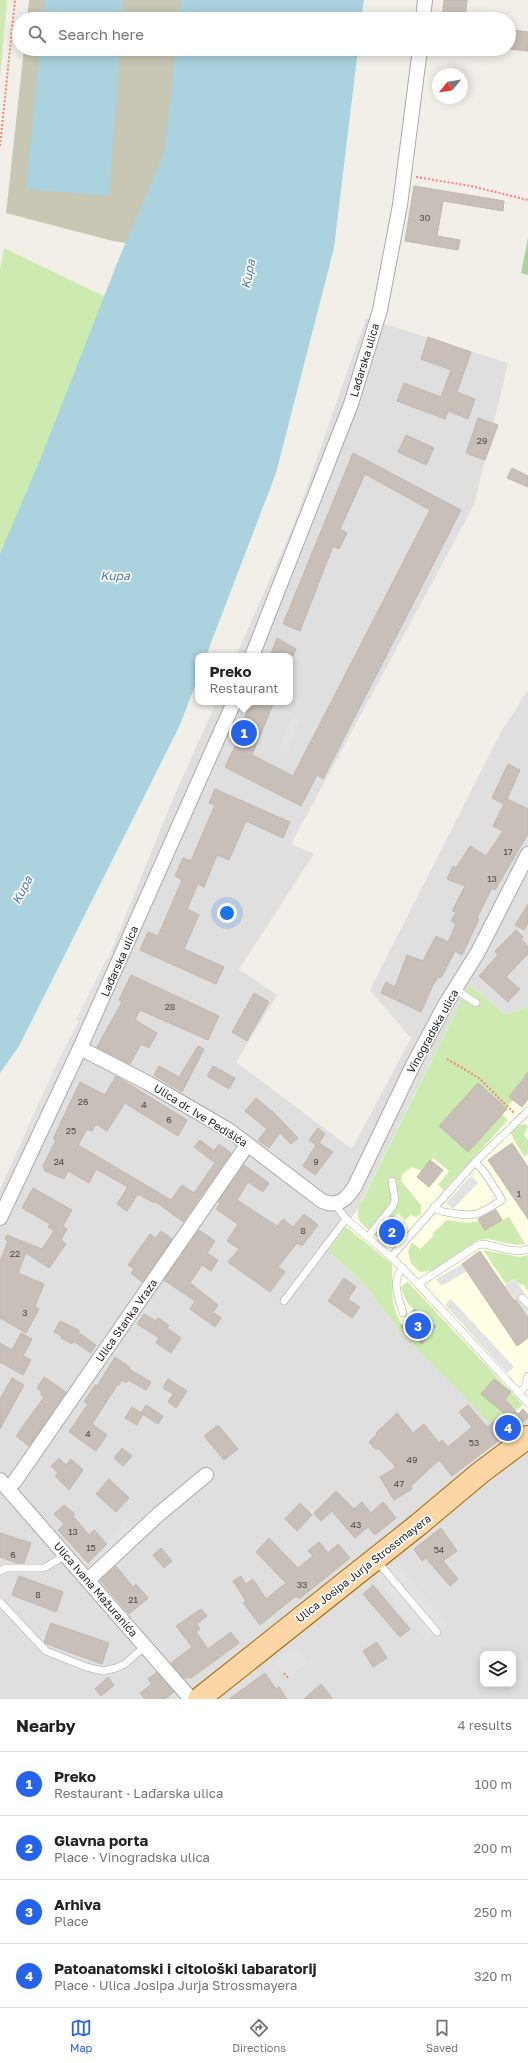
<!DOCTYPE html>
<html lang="en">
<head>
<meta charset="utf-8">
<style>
  body { margin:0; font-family:"Golos Text",sans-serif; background:#f2f2f2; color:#222 }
  .controls { position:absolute; right:12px; bottom:12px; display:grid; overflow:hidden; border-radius:8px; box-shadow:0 2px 10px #0003 }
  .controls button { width:36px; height:36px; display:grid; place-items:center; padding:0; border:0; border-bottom:1px solid #e0e0e0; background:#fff; color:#222; font:20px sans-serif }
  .compass { position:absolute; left:432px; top:68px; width:36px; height:36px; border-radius:50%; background:#fff; box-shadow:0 2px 10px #0003; rotate:240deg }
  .you { position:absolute; left:227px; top:913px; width:14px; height:14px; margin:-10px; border:3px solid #fff; border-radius:50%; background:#1a73e8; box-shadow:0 0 0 6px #1a73e833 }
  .badge { display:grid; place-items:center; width:26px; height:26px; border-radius:50%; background:#2563eb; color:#fff; font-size:13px; font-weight:700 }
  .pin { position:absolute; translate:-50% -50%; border:2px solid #fff; box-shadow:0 1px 4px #0006 }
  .popup { position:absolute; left:195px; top:653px; width:98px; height:52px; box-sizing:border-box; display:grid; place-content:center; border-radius:8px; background:#fff; filter:drop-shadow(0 1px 3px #0005); font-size:13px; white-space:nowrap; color:#767676 }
  .popup b { font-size:15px; color:#222 }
  .popup::after { content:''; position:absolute; left:50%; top:100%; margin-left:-8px; border:8px solid transparent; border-top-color:#fff }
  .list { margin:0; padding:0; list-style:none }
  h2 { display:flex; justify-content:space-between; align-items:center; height:52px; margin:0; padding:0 16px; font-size:17px }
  h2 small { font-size:13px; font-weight:400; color:#767676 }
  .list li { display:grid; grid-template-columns:26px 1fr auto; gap:12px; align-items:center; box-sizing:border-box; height:64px; padding:0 16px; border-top:1px solid #e0e0e0 }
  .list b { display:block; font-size:15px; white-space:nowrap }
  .list p { margin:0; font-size:13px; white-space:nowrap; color:#767676 }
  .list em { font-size:13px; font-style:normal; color:#767676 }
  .icon { flex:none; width:22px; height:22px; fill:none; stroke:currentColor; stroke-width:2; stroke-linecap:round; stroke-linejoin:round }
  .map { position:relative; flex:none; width:528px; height:1699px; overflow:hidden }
  .search { position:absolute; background:#fff; box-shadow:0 2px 10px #0003; left:12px; right:12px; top:12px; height:44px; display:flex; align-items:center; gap:10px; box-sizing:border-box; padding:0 14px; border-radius:22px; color:#767676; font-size:15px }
  .sheet { height:308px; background:#fff }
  nav { display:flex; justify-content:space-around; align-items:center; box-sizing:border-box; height:56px; border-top:1px solid #e0e0e0; background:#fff; font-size:11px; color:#767676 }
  nav a { display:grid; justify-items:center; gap:2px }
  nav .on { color:#2563eb }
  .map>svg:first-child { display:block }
</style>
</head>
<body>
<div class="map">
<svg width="528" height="1699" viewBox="0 0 528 1699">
  <rect width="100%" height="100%" fill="#f2efe9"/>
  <path fill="#e0dfdf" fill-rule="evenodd" d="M366 318 508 363 474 505 291 844 314 854 239 969 277 995 236 1062 352 1149 411 1038 370 990 501 732 528 690V1699H0V1189L59 1059 97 987 167 813 216 702H290V656H236L294 524ZM483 1654H513V1684H483Z"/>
  <path fill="#ffffe5" d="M469 985 506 1015 528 1006V1418L505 1437 397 1328 363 1283 328 1251 356 1212Z"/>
  <g fill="#c7c7b4">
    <path d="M29 0H210L209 19H27Z"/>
    <path d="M24 49H206L192 254 113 241 6 213Z"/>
  </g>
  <g fill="#cdebb0">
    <path d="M0 0H7L0 79Z"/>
    <path d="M4 248 149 318 0 812V269Z"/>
    <path d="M469 985 506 1015 528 1006V1072L509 1097 513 1100 502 1114 508 1120 444 1190 438 1185 449 1171 433 1158 422 1171 412 1167 402 1174 401 1181 421 1205V1214L415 1217 411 1214 405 1220 398 1213 394 1217 398 1220H395L384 1232 377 1237C361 1223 355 1223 359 1201L361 1203Z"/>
    <path d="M524 1124 528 1126 524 1135 528 1140V1154L524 1156 514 1140 511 1133 515 1127Z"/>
    <path d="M495 1208 502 1220 509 1217 525 1244 516 1245 488 1239 478 1240 431 1271 420 1272 411 1263 408 1252 412 1242 420 1249 434 1235 433 1233 447 1220 468 1223 479 1221 478 1219Z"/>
    <path d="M346 1227 392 1264C392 1284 390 1307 402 1325L414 1309C408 1305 403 1296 401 1288L404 1284 408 1282 523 1405 515 1411 511 1407 491 1424 397 1328 363 1283 328 1251Z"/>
    <path d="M483 1250 519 1257 528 1255V1291L523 1284 521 1285 514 1279 506 1284Z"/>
  </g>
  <path fill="#add19e" d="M528 238V275L521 273Z"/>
  <g fill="#e2e2e2">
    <path d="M292 717 300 720 286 754 278 751Z"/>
    <path d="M107 958 111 961 83 1024 76 1020Z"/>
    <path d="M66 1045 72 1047 33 1132 27 1128Z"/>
    <path d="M471 1176 478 1183 453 1209 446 1203Z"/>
    <path d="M462 1264 467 1271 441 1286 436 1279Z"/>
    <path d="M515 1279 528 1299V1318L516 1300 514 1301 504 1286Z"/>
    <path d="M451 1299 514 1367 507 1373 445 1305Z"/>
    <path d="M126 1518 135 1527 101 1563 95 1559Z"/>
    <path d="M396 1561 447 1623 426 1641 375 1579Z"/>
    <path d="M296 1646 308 1662 287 1679 274 1663Z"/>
  </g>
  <g fill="#aad3df">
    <path d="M45 0H123L122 19H43Z"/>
    <path d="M181 0H364L361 19H179Z"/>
    <path d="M40 49H120L109 196 26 189Z"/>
    <path d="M176 49H358L334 248 276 473 206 656H198V678L179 727 19 1046 0 1073V554L42 455 120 256 164 153Z"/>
  </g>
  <g fill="#c7bfb8" stroke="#c4b6ab">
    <path d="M444 0H467L465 19H442Z"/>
    <path d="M509 29 528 32V51L509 49Z"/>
    <path d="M414 186 504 201 503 211 443 201 437 236 460 240 458 250 405 241Z"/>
    <path d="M428 337 471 352 457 392 475 399 468 419 448 411 445 419 397 401 404 383 441 397 451 370 421 359Z"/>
    <path d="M478 418 498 425 485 460 466 453Z"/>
    <path d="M406 435 434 448 426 465 398 452Z"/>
    <path d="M353 453 461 510 323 779 317 775 301 806 225 767 239 738 237 737 251 702H274L252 755 293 776 430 510 365 474 340 529 347 533 339 549 333 546 300 631 283 624Z"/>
    <path d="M512 468 528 476V487L507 478Z"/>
    <path d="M277 638 296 649 293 656H270Z"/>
    <path d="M508 764 520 770 507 799 528 809V834L495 890 492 888 477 918 479 919 462 955 455 951 441 978 438 977 433 985 421 1012 381 993 386 982 395 987 407 955 423 961 436 936 448 942 456 924 451 921 456 912 452 911 465 886 447 879 453 866 456 868 470 846 486 856 503 831 493 826 504 804 492 798Z"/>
    <path d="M215 789 290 822 283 838 246 821 229 860 217 855 204 887 198 884 187 909 199 915 184 949 224 967 216 984 140 950 148 932 158 936 182 880 175 876 183 858 191 861 215 805 209 803Z"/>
    <path d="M528 904V923L524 930 515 925Z"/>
    <path d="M516 930 523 937 521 939 528 946V954L506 977 520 989 508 1002 479 976 498 955 495 951Z"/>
    <path d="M131 975 219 1016 208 1040 140 1010 135 1020 157 1033 149 1048 141 1044 130 1064 97 1047 122 1002 119 1000Z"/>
    <path d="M254 993 269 1002 247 1041 232 1032Z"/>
    <path d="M198 1046 204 1049 182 1092 154 1075 159 1066 179 1077Z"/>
    <path d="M213 1066 235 1078 229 1089 207 1076Z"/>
    <path d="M528 1072V1099L522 1107 509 1097Z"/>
    <path d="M116 1076 187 1120 178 1136 125 1103 107 1131 96 1124 92 1131 87 1129 78 1145 171 1200 182 1185 194 1193 215 1163 194 1147 200 1140 214 1151 219 1144 231 1153 183 1222 155 1201 154 1203 138 1194 127 1211 117 1204 128 1187 96 1169 89 1183 68 1171 64 1179 45 1171 43 1166 56 1140 53 1139 80 1082 105 1095Z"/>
    <path d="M478 1083 507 1109 468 1152 439 1126Z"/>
    <path d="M256 1098 273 1112 298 1138 291 1144 280 1133 269 1148 258 1140 267 1129 245 1111Z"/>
    <path d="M318 1128 325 1134 319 1143 333 1152 315 1175 303 1166 316 1145 309 1140Z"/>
    <path d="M512 1143 528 1167V1219L488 1160Z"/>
    <path d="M430 1160 443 1170 429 1187 417 1177Z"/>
    <path d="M244 1165 269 1183 263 1192 248 1182 237 1200 277 1226 283 1219 293 1227 304 1214 318 1225 302 1246 297 1243 278 1267 285 1272 270 1292 228 1262 239 1249 227 1241 238 1224 216 1209 220 1203 218 1202Z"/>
    <path d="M33 1188 72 1210 63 1226 67 1229 61 1240 66 1244 49 1268 26 1253 18 1273 44 1284 35 1306 39 1309 26 1333 0 1318V1262L8 1241 5 1239 7 1235 42 1249 54 1231 48 1227 50 1224 22 1208Z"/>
    <path d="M496 1210 502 1220 485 1230 478 1219Z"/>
    <path d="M395 1220 403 1227 389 1245 380 1238Z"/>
    <path d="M199 1230 215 1241 207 1253 218 1260 211 1271 202 1265 190 1283 218 1305 213 1312 221 1318 215 1327 190 1309 195 1301 164 1280Z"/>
    <path d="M161 1231 172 1239 142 1282 131 1273 134 1269 128 1265 150 1234 156 1238Z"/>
    <path d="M480 1251 514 1301 516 1300 528 1318V1338L517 1346 462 1264Z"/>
    <path d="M344 1278 356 1287 348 1299 360 1307 352 1318 328 1301Z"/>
    <path d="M414 1309 436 1326 422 1344 401 1327Z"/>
    <path d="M144 1314 156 1321 158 1318 169 1325 167 1328 181 1338 171 1353 156 1343 159 1338 137 1324Z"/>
    <path d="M60 1321 79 1330 78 1332 96 1345 91 1353 73 1341 72 1344 61 1338 62 1336 54 1332Z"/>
    <path d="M21 1333 32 1339 23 1356 31 1360 23 1375 0 1362V1343L12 1350Z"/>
    <path d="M115 1357 130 1367 129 1369 151 1382 146 1390 128 1380 126 1383 122 1380 119 1385 118 1384 92 1424 107 1435 96 1451 69 1432 88 1404 84 1402 95 1385 97 1386Z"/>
    <path d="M44 1377 66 1392 29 1446 16 1436 44 1397 40 1394 42 1392 37 1388Z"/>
    <path d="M12 1378 24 1385 0 1429V1399Z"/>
    <path d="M168 1379 187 1391 176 1408 168 1402 173 1394 163 1388Z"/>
    <path d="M494 1379 511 1392 505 1399 518 1414 523 1409 528 1415V1418L452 1476 439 1460 411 1486 412 1489 394 1500 380 1477 396 1467 378 1448 376 1450 369 1442 377 1434 376 1433 397 1413 413 1433 424 1424 439 1443 442 1440 448 1447 472 1427 459 1412 468 1405 487 1427 504 1413 481 1394Z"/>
    <path d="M146 1405 163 1416 158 1424 141 1413Z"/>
    <path d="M132 1407 143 1414 137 1425 125 1418Z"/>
    <path d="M218 1425 238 1449 224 1460 204 1436Z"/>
    <path d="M122 1448 132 1456 123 1466 114 1458Z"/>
    <path d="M59 1458 66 1465 71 1459 83 1470 69 1490 55 1476 58 1473 51 1466Z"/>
    <path d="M109 1479 129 1498 116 1512 96 1494Z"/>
    <path d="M336 1491 354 1509 362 1502 371 1513 383 1502 396 1518 375 1535 368 1527 355 1538 332 1511 321 1521 314 1513Z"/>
    <path d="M300 1503 312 1515 297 1531 285 1519Z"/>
    <path d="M64 1505 75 1514 73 1516 89 1535 94 1530 107 1544 88 1563 58 1530 64 1524 54 1514Z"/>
    <path d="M441 1528 457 1551 443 1561 458 1579 450 1586 426 1558 422 1561 414 1549Z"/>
    <path d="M0 1533 31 1543 24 1563H17L0 1557Z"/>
    <path d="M269 1538 298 1568 313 1556 308 1551 319 1542 328 1553 338 1544 350 1558 299 1599 296 1596 260 1625 243 1603 246 1601 233 1581 241 1576 246 1584 253 1579 266 1599 286 1583 256 1552Z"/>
    <path d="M161 1548 172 1561 164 1568 153 1555Z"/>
    <path d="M116 1566 133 1587 136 1584 148 1598 129 1614 100 1580Z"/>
    <path d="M19 1576 63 1592 56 1612 12 1595Z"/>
    <path d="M373 1585 410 1629 400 1637 363 1594Z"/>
    <path d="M201 1609 207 1616 197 1624 200 1629 196 1632 208 1649 231 1632 239 1643 191 1678H184L171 1663 192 1647 176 1626Z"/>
    <path d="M51 1623 109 1643 102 1664 47 1644 44 1642Z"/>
    <path d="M377 1642 387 1658 373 1667 363 1651Z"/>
    <path d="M157 1672 174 1692 165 1699H145L140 1693 152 1684 148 1679Z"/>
    <path d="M265 1673 276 1689 279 1687 287 1699H229Z"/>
    <path d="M108 1677 114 1685 101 1696 95 1689Z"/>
    <path d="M321 1684 333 1699H304Z"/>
  </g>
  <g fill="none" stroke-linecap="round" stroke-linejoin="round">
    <g stroke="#a9a9a9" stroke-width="8">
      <g id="lane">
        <path d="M455 989 476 1003"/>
        <path d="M335 1204 346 1219 391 1257 418 1284 528 1403"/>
        <path d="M434 1207C440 1212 444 1212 452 1213 477 1218 481 1213 502 1200L485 1173 475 1162"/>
        <path d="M368 1237 393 1206 395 1200 392 1181"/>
        <path d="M391 1257 475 1162 528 1111"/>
        <path d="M403 1268C390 1281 399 1298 403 1313"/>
        <path d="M418 1284 478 1245 484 1244 509 1250 521 1251 528 1249"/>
        <path d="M522 1298 528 1304"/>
        <path d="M284 1301 346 1219"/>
        <path d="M519 1393 525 1387 528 1376"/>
        <path d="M376 1560 437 1632"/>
        <path d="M0 1571 6 1568H44L66 1555"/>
        <path d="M0 1602 46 1651 86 1667 103 1671 116 1668 125 1664 146 1645"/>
      </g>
    </g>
    <g stroke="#a9a9a9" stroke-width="16">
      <g id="street">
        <path d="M423 19 425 0"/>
        <path d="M252 656 351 404 380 310 400 205 420 49"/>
        <path d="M80 1048 148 1083 230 1131 322 1201C338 1208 347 1199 355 1186L413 1065 445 1005 478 952 528 854"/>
        <path d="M0 1218 80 1048 234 702"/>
        <path d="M0 1480 191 1699"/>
        <path d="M8 1488 15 1481 243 1151"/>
        <path d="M88 1580 159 1514 206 1475"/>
      </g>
    </g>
    <g stroke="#a06b00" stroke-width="24">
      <path id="primary" d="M199 1699 418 1525 480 1473 528 1437"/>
    </g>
    <g stroke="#fa8072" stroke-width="2" stroke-dasharray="2 2" stroke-linecap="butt">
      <path d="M0 146 15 0"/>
      <path d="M416 177 471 186 528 200"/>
      <path d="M447 1059 479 1078 514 1113"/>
      <path d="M284 1673 288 1678"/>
    </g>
    <use href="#lane" stroke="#fff" stroke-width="7"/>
    <use href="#street" stroke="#fff" stroke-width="14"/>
    <use href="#primary" stroke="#fcd6a4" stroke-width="22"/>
  </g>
  <g text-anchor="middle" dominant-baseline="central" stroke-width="3.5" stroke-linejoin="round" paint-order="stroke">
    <g font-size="9" fill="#4b4948">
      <text x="425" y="217">30</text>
      <text x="482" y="440">29</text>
      <text x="508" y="851">17</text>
      <text x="492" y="878">13</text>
      <text x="170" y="1006">28</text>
      <text x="83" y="1101">26</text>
      <text x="144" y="1104">4</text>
      <text x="169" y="1119">6</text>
      <text x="71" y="1130">25</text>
      <text x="59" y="1161">24</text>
      <text x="316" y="1161">9</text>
      <text x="519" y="1193">1</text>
      <text x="303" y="1230">8</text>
      <text x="15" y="1253">22</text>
      <text x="25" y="1312">3</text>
      <text x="88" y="1433">4</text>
      <text x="474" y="1442">53</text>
      <text x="412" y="1459">49</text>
      <text x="399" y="1483">47</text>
      <text x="356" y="1524">43</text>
      <text x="73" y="1531">13</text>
      <text x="91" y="1547">15</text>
      <text x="439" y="1549">54</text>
      <text x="13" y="1554">6</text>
      <text x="302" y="1584">33</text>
      <text x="38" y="1594">8</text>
      <text x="133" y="1599">21</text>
    </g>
    <g font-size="11" fill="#222" stroke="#fff">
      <text transform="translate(364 360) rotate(-73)">Lađarska ulica</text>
      <text transform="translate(119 961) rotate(-66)">Lađarska ulica</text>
      <text transform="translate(432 1031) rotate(-61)">Vinogradska ulica</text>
      <text transform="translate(201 1115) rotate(32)">Ulica dr. Ive Pedišića</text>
      <text transform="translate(126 1320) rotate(-55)">Ulica Stanka Vraza</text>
      <text transform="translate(363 1568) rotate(-38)">Ulica Josipa Jurja Strossmayera</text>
      <text transform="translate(96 1589) rotate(49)">Ulica Ivana Mažuranića</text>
    </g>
    <g font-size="12" font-style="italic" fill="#4a7aab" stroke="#fff">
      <text transform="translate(248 274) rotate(-79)">Kupa</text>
      <text x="115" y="575">Kupa</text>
      <text transform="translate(22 890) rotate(-62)">Kupa</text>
    </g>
  </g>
</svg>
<div class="controls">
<button><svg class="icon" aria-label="layers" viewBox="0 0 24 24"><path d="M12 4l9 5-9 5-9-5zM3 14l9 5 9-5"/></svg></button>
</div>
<svg class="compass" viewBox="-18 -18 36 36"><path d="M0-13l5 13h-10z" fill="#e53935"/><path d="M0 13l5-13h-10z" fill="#767676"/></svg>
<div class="you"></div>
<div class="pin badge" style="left:244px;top:733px">1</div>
<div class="popup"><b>Preko</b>Restaurant</div>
<div class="pin badge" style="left:392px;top:1232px">2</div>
<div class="pin badge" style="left:418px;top:1326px">3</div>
<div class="pin badge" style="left:508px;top:1428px">4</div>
<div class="search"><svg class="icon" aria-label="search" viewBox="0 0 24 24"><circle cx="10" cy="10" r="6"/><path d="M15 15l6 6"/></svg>Search here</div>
</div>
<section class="sheet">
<h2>Nearby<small>4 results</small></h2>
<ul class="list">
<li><span class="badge">1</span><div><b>Preko</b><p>Restaurant · Lađarska ulica</p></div><em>100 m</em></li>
<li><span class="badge">2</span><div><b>Glavna porta</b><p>Place · Vinogradska ulica</p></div><em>200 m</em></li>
<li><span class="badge">3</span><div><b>Arhiva</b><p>Place</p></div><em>250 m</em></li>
<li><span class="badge">4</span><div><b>Patoanatomski i citološki labaratorij</b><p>Place · Ulica Josipa Jurja Strossmayera</p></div><em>320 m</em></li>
</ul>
</section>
<nav>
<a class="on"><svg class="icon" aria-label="map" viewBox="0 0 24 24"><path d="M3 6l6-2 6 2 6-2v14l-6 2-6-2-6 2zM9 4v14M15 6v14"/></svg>Map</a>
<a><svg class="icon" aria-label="directions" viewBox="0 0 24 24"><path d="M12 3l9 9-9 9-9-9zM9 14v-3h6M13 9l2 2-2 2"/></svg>Directions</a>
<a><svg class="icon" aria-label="saved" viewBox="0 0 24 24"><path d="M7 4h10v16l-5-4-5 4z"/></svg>Saved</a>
</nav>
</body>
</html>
